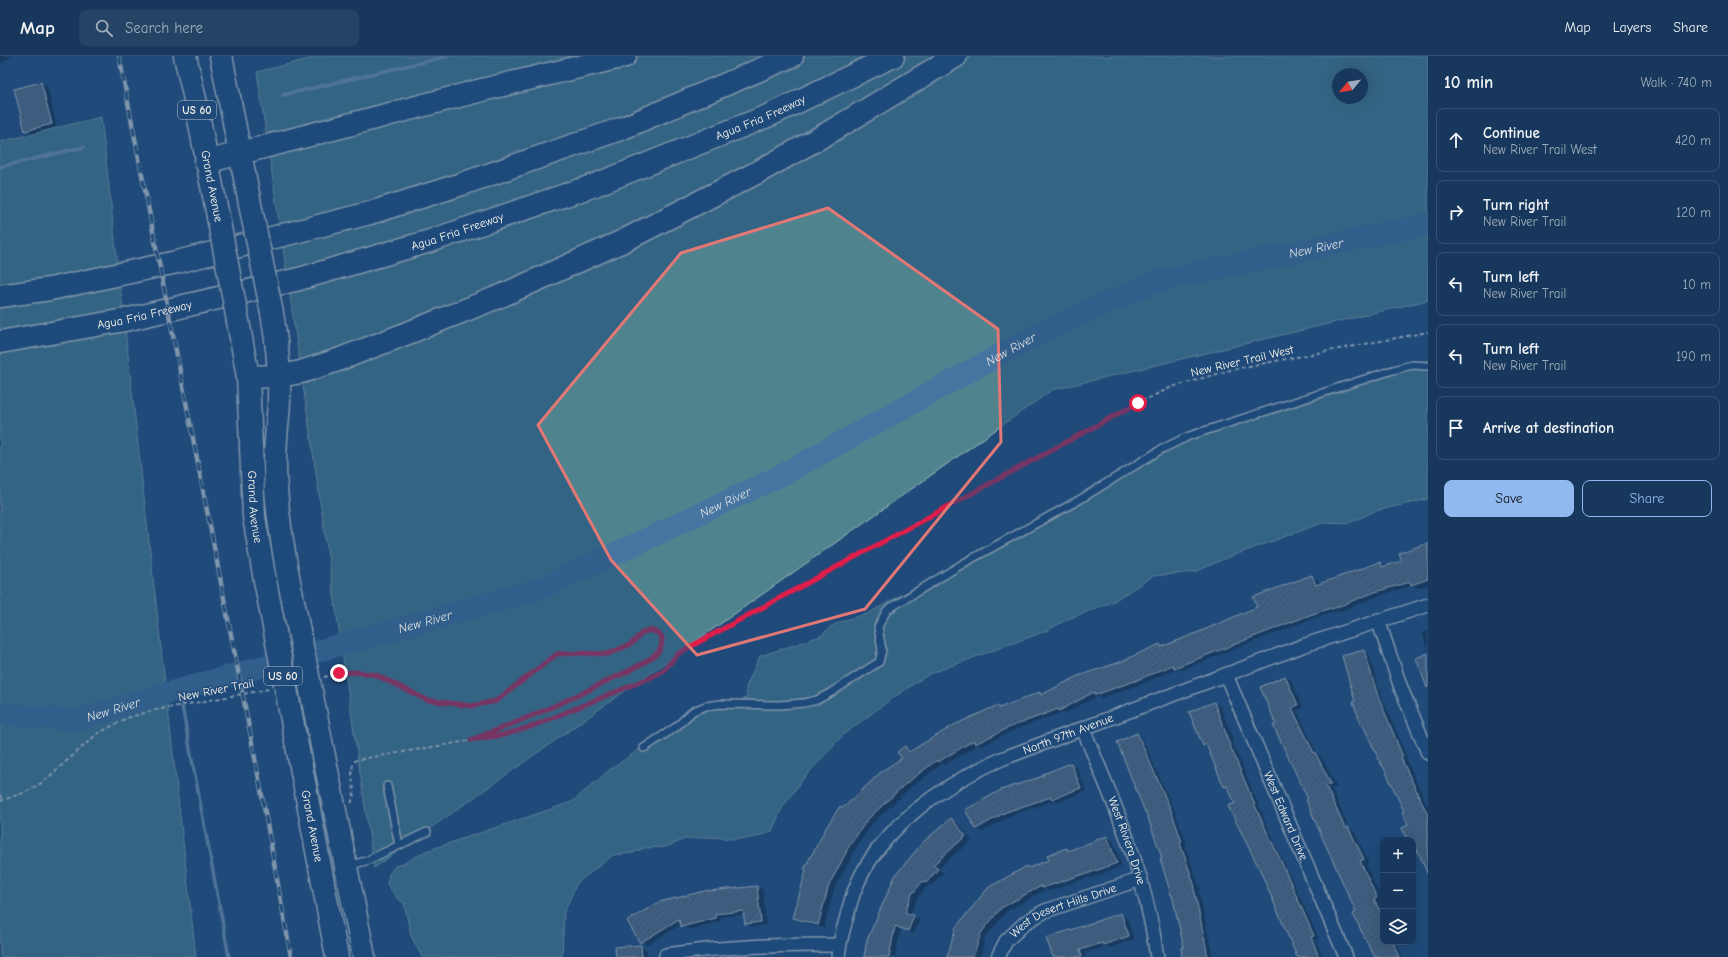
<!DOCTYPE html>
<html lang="en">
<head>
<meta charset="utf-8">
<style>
  body { margin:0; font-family:"Comic Neue",sans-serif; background:#244365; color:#f1f3f6 }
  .controls { position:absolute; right:12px; bottom:12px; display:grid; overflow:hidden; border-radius:8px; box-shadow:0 4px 16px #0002 }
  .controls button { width:36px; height:36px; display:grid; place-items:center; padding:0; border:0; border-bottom:1px solid #365272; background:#17385c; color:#f1f3f6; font:20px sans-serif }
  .compass { position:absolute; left:1332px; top:12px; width:36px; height:36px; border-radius:50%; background:#17385c; box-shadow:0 4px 16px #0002; rotate:240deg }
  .stop { position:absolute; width:12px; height:12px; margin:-9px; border:3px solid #e11d48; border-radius:50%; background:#fff }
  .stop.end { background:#e11d48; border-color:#fff; box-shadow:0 1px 4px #0008 }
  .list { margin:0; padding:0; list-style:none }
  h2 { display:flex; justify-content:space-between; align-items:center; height:52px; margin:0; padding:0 16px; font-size:17px }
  h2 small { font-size:13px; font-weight:400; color:#9eacbb }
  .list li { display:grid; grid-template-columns:26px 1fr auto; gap:12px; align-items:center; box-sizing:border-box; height:64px; margin:0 8px 8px; padding:0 8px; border:1px solid #365272; border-radius:8px }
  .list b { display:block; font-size:15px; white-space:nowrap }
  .list p { margin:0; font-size:13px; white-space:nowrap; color:#9eacbb }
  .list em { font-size:13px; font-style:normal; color:#9eacbb }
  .actions { display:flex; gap:8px; padding:12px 16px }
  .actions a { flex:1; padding:9px 0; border:1px solid #90b9f0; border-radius:8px; text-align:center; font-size:14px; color:#90b9f0 }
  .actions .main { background:#90b9f0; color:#111 }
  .icon { flex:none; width:22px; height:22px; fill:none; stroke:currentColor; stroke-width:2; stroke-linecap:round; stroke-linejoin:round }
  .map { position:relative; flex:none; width:1428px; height:901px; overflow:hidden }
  header { display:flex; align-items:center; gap:24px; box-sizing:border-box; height:56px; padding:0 20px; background:#17385c; border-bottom:1px solid #365272 }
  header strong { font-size:19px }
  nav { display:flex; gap:22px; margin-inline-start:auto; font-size:14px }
  .search { width:280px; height:36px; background:#244365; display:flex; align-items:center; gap:10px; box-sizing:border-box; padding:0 14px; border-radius:8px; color:#9eacbb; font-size:15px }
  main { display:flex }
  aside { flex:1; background:#17385c }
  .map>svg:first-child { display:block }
</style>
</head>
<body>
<header>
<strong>Map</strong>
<div class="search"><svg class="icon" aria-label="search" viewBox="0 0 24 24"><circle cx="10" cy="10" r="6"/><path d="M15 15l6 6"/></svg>Search here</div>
<nav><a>Map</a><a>Layers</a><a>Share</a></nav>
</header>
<main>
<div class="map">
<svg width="1428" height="901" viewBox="0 0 1428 901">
  <defs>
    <pattern id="building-hatch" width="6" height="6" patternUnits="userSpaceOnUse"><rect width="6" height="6" fill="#677586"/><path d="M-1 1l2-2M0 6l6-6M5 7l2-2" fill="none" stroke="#585e66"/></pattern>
  </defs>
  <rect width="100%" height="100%" fill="#1f4a7a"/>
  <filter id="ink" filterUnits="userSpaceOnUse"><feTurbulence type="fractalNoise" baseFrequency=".025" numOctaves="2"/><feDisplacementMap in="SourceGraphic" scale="8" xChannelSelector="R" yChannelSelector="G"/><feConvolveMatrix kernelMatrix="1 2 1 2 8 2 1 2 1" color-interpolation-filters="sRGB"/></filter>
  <g filter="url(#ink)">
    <g fill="#50838e" stroke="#a2babb" fill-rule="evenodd">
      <path d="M321 0H1428V244L1052 334 374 812 257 16ZM1338 18H1362V42H1338Z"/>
      <path d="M101 61 196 901H0V86Z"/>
      <path d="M1428 304V443L1375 455 1349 467 1325 466 1224 503 1195 516 1153 520 1112 546 1068 563 1046 575 929 618 891 643 843 679 803 723 782 752 772 775 753 782 733 783 712 781 685 783 666 791 644 792 633 797 613 799 577 827 564 856 562 901H422L411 880 404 847 397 842 387 828 389 818 395 810 403 808 426 795 572 746 608 715 691 658 747 642 746 631 760 600C780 593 800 588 820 580 824 578 827 573 832 570 843 564 855 561 867 558L1155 399 1198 378 1263 359Z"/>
    </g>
    <g fill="#0007">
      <path d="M0 0H12L0 8Z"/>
      <path d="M41 27 47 30 57 71 32 78 26 74Z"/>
      <path d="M1428 488V528L1418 532 1413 529 1381 539 1338 556 1337 555 1314 562 1181 614 1178 612 1141 628 1101 642 1098 640 1065 657 1063 656 1014 674 982 690 979 688 945 709 943 707 910 732 873 767 851 799H853L834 833 824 872 799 865 794 862 843 753 903 702 905 691 912 696 998 650 1001 652 1040 637 1044 639 1160 590 1163 591 1259 551 1312 520 1317 523 1320 529 1380 508 1386 511 1404 506Z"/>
      <path d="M1428 575V594L1422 577Z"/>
      <path d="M1363 595 1369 598 1382 641 1408 704 1407 705 1428 751V818L1417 790H1413V784H1408L1410 770 1406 755 1364 669 1362 667 1356 645Z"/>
      <path d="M1285 621 1291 624 1303 652 1297 655 1318 699 1321 700 1337 731 1332 733 1349 773 1354 775 1369 806 1366 808 1382 845 1379 847 1383 854V886H1396L1403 901H1376L1277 669Z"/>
      <path d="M1214 647 1220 650 1233 683H1231L1265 765 1319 883 1316 884 1323 901H1298L1236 747 1230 733 1225 731 1208 692 1203 689Z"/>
      <path d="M1137 679 1142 682 1176 758 1187 789 1185 790 1201 835H1199L1213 901H1183L1185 893Z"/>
      <path d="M1071 708 1077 712 1086 735 1059 746 1056 744 1012 759 982 776 976 772 1044 720Z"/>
      <path d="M951 764 957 767 972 784 938 813 943 817 932 829 929 828 918 841 910 859 920 864 914 878 901 872 895 901H865Z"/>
      <path d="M1107 781 1113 785 1122 810 1091 822 1089 821 1049 835 1046 833 1007 855 986 880 980 901H948L1027 811 1029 812 1050 805 1067 793 1070 795Z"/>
      <path d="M757 831 763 834 766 869 752 871 746 867 745 858 720 861 721 865 688 874 682 868 647 889 641 886 709 835Z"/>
      <path d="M1121 859 1127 862 1134 883 1110 892 1107 890 1085 897 1086 901H1054Z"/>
      <path d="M641 890 647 894V901H617Z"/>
    </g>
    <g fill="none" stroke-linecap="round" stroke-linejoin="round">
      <g stroke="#8ca6bd" stroke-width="3.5">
        <path d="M283 39 449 0"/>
        <path d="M0 111 84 91"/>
        <path d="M179 634 229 901"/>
      </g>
      <path stroke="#4674a1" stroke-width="22" id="s1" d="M0 658 77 664 146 643 540 533 782 419 1041 276 1157 225 1428 168"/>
    </g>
    <g fill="url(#building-hatch)" stroke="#f4f1e8">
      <path d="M41 26 52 68 25 75 14 33Z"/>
      <path d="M1428 487V523L1411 529 1410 526 1375 536 1332 553 1331 552 1307 560 1174 612 1173 609 1135 625 1095 639 1094 636 1059 655 1058 653 1008 672 975 688 974 684 938 706 937 704 904 729 867 764 846 795H847L829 829 818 869 793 862 806 814 804 813 827 770 840 750 843 752 882 715 902 702 897 696 905 690 909 696 954 669 998 649 999 652 1040 636 1041 639 1078 620 1120 606 1160 588 1161 591 1199 576 1257 551 1253 541 1312 519 1316 529 1380 506 1382 511 1402 505 1399 497Z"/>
      <path d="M1364 594 1377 637 1403 701 1401 702 1428 759V819L1413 784H1407L1402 772 1408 769 1402 756 1404 755 1383 710H1382L1362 667 1361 668 1353 646 1355 645 1342 600Z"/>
      <path d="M1428 597V631L1427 632 1416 602Z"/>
      <path d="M1285 620 1298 649 1292 652 1314 697 1315 696 1331 728 1326 730 1345 772 1348 771 1364 803 1360 805 1377 842 1374 843 1383 861V886H1393L1399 901H1375L1370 893 1353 858 1356 856 1323 783 1306 744 1308 743 1273 669 1276 668 1260 631Z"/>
      <path d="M1214 646 1227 680H1226L1260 761 1281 805 1314 880 1311 881 1319 901H1297L1260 814 1228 750 1235 747 1227 730 1224 731 1206 688 1203 690 1189 656Z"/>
      <path d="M1137 677 1171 754 1182 786 1180 787 1195 831 1194 832 1208 901H1182L1181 892H1184L1172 839H1171L1160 802H1162L1146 756H1145L1117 686Z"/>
      <path d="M1071 707 1081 732 1052 743 1051 741 1006 756 976 773 965 754 1001 734 1043 720V718Z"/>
      <path d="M951 762 966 780 933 809 938 813 926 827 923 825 912 838 905 856 914 860 908 875 895 870 889 901H864L867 884 895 820 923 786Z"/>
      <path d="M1107 780 1117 807 1084 819V818L1042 832 1041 830 1001 852 981 877 973 901H947L956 871 989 831 1027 810 1028 812 1049 804 1047 799 1067 792 1068 795Z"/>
      <path d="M757 830 761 866 745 868 743 855 715 858 716 862 681 871 679 863 640 887 627 865 659 846 709 834V835Z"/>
      <path d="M1121 857 1129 880 1103 889 1102 887 1080 894 1082 901H1053L1046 882Z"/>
      <path d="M641 889 642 901H616L615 891Z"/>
    </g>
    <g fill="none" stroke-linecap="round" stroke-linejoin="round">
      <g stroke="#f4f1e8" stroke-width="10">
        <g id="service">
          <path d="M644 692 676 671 693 655 706 650 720 648 779 649 804 647 817 644 830 637 879 606 882 594 878 571 887 554 964 507 1079 444 1162 393 1189 380 1393 314 1412 309 1428 310"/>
          <path d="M387 730 399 789"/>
          <path d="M347 810 366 805 427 776"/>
        </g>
      </g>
      <g stroke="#f4f1e8" stroke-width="16">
        <g id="minor">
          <path d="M1378 564 1401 632 1428 697"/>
          <path id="s2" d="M1226 619 1346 901"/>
          <path id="s3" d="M1083 673C1115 749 1146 818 1157 901"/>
          <path d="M666 901V899C723 890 780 889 838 889"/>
          <path id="s4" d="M838 901C839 887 843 874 847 860 849 852 851 844 854 836 877 773 945 727 1004 702L1305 589 1428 549"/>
          <path id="s5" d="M998 901 1006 885 1026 866 1045 855 1141 823"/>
        </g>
      </g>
      <g stroke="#f4f1e8" stroke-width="25">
        <g id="trunk">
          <path id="s6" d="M185 0 196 48 219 166"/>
          <path d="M221 0 252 158"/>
          <path d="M272 257C277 286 280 315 279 345 278 365 275 385 275 406 275 442 281 479 287 515"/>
          <path id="s7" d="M238 265 248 321 254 461 264 519"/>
          <path d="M327 715 364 901"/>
          <path id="s8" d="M303 721 337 901"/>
        </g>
      </g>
      <g stroke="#f4f1e8" stroke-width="25">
        <g id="motorway">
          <path d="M206 106 482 34 625 0"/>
          <path d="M0 240 50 233 177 206 370 157 462 128 623 72 792 0"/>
          <path id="s9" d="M0 286 125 264 299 223 430 185 595 129 770 59 893 0"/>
          <path d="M248 321 279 320 301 316 335 305 408 277 503 239 623 185 760 115 828 77 956 0"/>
        </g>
      </g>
      <g stroke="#f4f1e8" stroke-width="2" stroke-dasharray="4 3" stroke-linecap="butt">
        <path d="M324 621 339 617H358L376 619 427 644 471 650 497 645 557 598 581 597 608 598 631 588 643 576 650 574 658 577 662 581C662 586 662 591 658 595 648 607 625 617 611 624 567 645 522 665 475 682"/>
        <path d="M0 739 3 745"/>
        <path d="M0 745 26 736 43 726 97 678 127 662 151 655 269 633"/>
        <path d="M351 747C359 735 346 716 356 704L503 679 530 671 652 621 664 614 678 598 688 592 1138 347 1172 331 1234 313 1428 276"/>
      </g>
      <use href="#service" stroke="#1f4a7a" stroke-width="7"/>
      <use href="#minor" stroke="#1f4a7a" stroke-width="13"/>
      <use href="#trunk" stroke="#1f4a7a" stroke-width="22"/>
      <use href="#motorway" stroke="#1f4a7a" stroke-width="22"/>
      <g stroke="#f4f1e8" stroke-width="4.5">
        <path id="rail" d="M119 0 259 723 291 901"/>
      </g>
      <use href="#rail" stroke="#1f4a7a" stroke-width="3" stroke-dasharray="9" stroke-linecap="butt"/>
      <g stroke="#f4f1e8" stroke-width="25" stroke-linecap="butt">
        <g id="trunk-bridge">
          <path d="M252 158 272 257"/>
          <path d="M219 166 238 265"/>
          <path d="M287 515 327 715"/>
          <path d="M264 519 303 721"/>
        </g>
      </g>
      <use href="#trunk-bridge" stroke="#1f4a7a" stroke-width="22"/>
    </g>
  </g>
  <g fill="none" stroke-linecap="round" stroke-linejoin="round" filter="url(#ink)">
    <path stroke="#e11d48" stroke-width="5" d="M339 617 358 616 376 619 427 644 471 650 496 645 557 598 581 597 608 598 631 588 643 576 650 574 658 577 662 581C662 586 662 591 659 595 649 606 625 617 611 623 566 646 519 666 471 684L503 679 530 671 652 621 664 614 678 598 688 592 1138 347"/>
  </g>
  <path d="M0 0H1428V901H0ZM828 152 998 273 1001 386 865 553 697 599 611 504 538 369 681 197Z" fill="#1f4a7a" fill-opacity=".55" fill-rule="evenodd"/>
  <path fill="none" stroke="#e27875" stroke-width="3" stroke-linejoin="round" d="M828 152 998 273 1001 386 865 553 697 599 611 504 538 369 681 197Z"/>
  <g text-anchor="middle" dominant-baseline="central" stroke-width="3" stroke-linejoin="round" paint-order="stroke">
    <g fill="#1f4a7a" stroke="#b4bfc7" stroke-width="1">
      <rect x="178" y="45" width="38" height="18" rx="3"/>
      <rect x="264" y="611" width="38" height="18" rx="3"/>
    </g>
    <g font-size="11" font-weight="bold" fill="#f4f1e8">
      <text x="197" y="54">US 60</text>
      <text x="283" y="620">US 60</text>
    </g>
    <g font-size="12" fill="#f4f1e8" stroke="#1f4a7a">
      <text stroke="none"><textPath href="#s9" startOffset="795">Agua Fria Freeway</textPath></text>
      <text stroke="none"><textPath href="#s6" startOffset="133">Grand Avenue</textPath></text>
      <text stroke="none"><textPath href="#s9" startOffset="471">Agua Fria Freeway</textPath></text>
      <text stroke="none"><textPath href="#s9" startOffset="147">Agua Fria Freeway</textPath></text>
      <text transform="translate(1242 305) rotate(-13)">New River Trail West</text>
      <text stroke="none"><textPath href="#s7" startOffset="187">Grand Avenue</textPath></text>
      <text transform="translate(216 634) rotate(-11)">New River Trail</text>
      <text stroke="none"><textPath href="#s4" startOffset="342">North 97th Avenue</textPath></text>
      <text stroke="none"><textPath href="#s2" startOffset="153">West Edward Drive</textPath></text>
      <text stroke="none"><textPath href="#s8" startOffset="50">Grand Avenue</textPath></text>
      <text stroke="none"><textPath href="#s3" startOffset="120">West Riviera Drive</textPath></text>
      <text stroke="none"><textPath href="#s5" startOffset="84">West Desert Hills Drive</textPath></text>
    </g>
    <g font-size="13" font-style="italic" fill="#dadedd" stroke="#1f4a7a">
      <text stroke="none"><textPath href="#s1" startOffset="1411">New River</textPath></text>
      <text stroke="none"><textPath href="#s1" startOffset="1087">New River</textPath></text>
      <text stroke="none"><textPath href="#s1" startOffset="763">New River</textPath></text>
      <text stroke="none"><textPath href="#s1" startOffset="439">New River</textPath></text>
      <text stroke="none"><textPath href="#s1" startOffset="115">New River</textPath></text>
    </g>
  </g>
</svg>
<div class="controls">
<button>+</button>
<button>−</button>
<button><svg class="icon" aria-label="layers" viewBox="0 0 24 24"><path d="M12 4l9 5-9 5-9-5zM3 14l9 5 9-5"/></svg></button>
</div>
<svg class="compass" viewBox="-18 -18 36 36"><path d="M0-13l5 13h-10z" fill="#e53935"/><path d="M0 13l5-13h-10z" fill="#9eacbb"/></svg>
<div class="stop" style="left:1138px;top:347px"></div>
<div class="stop end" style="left:339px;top:617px"></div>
</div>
<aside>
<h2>10 min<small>Walk · 740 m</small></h2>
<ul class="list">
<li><svg class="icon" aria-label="ahead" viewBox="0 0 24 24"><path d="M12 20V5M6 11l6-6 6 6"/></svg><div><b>Continue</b><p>New River Trail West</p></div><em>420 m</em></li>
<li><svg class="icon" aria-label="right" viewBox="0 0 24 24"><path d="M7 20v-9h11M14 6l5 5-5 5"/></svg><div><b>Turn right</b><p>New River Trail</p></div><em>120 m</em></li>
<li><svg class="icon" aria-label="left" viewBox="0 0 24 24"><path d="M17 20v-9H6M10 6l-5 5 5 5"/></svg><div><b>Turn left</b><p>New River Trail</p></div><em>10 m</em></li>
<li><svg class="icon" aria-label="left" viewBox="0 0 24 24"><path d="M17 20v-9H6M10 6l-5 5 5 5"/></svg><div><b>Turn left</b><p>New River Trail</p></div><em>190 m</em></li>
<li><svg class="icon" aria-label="arrive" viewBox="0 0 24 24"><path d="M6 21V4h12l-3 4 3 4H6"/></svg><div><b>Arrive at destination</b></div></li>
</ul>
<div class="actions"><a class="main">Save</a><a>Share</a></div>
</aside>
</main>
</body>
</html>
